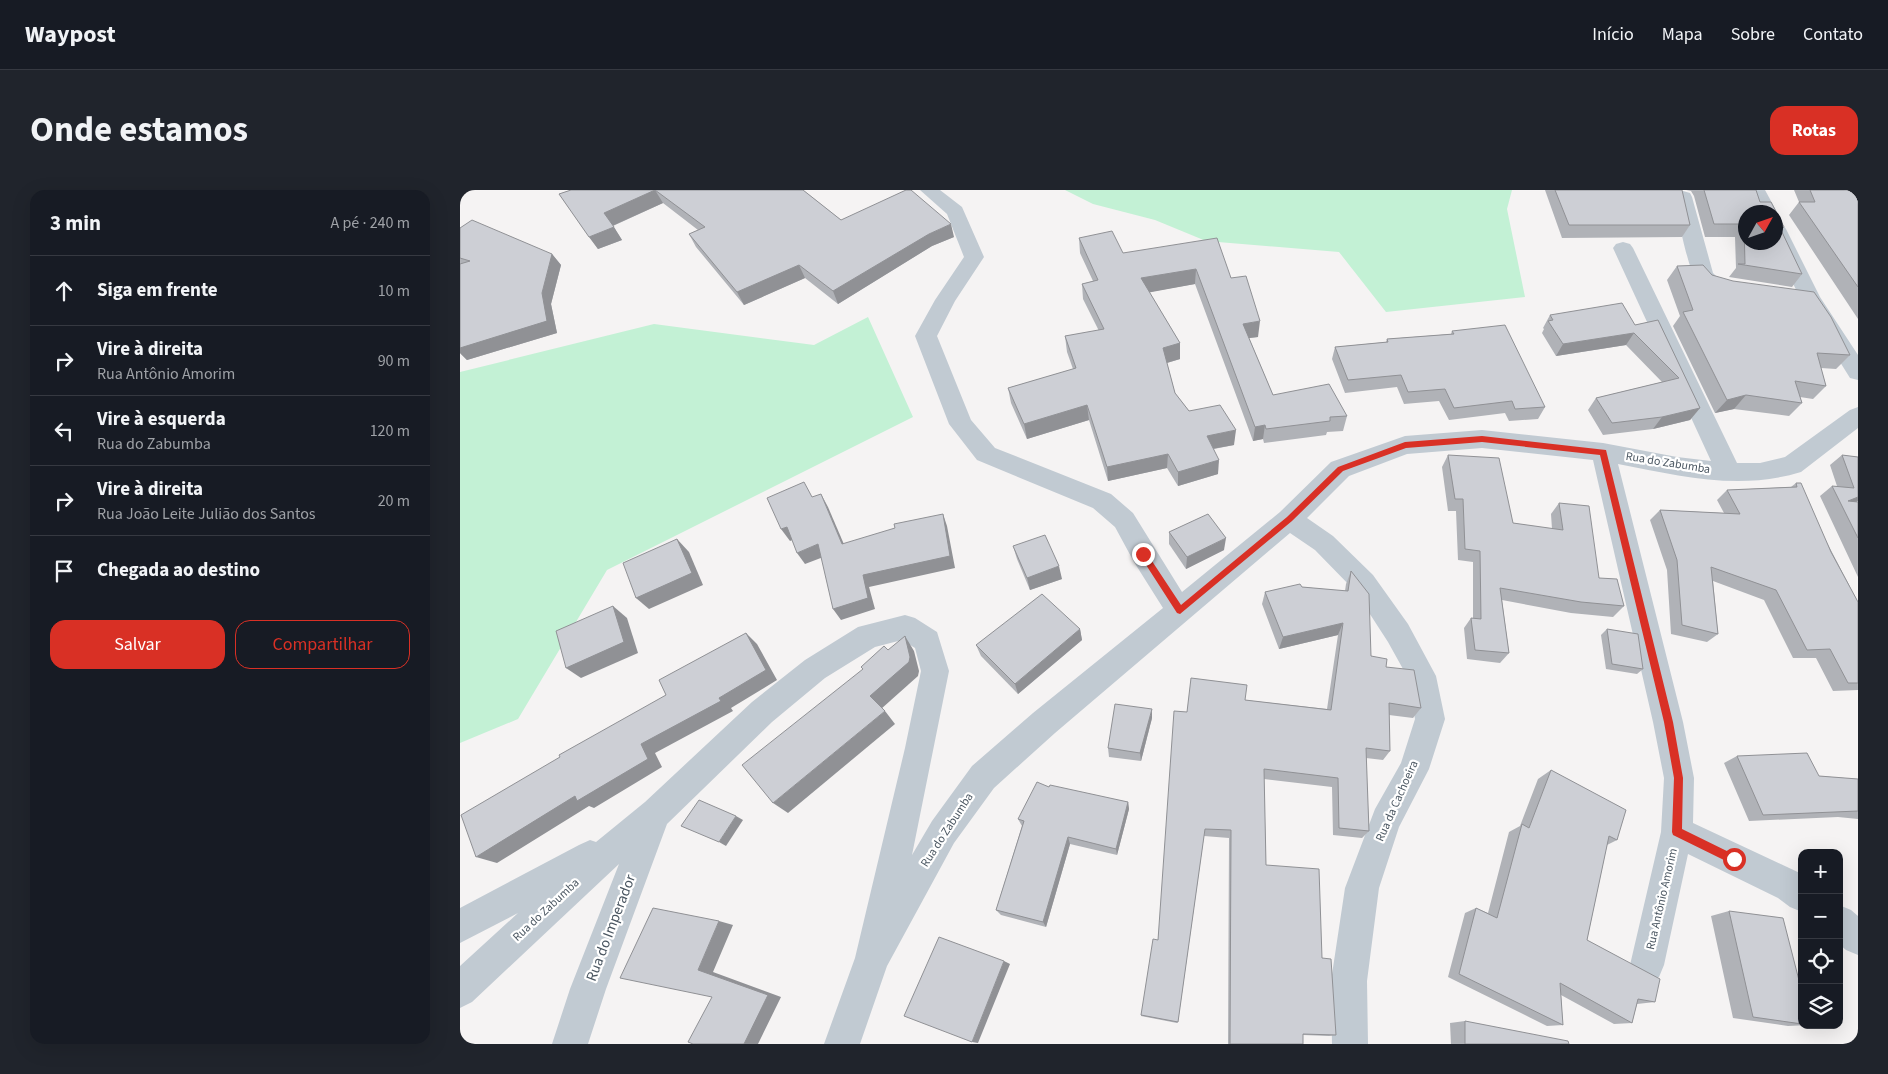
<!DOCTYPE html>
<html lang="pt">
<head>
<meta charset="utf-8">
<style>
  body { margin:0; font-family:"Source Sans 3",sans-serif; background:#20242c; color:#f1f3f6 }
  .controls { position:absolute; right:15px; bottom:15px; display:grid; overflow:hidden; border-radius:10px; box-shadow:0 5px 20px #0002 }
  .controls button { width:45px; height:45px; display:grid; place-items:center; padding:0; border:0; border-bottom:1px solid #363941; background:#171b24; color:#f1f3f6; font:25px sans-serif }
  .compass { position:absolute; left:1278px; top:15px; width:45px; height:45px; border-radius:50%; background:#171b24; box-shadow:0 5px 20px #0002; rotate:50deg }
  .stop { position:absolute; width:15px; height:15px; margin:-11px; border:4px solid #d93025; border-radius:50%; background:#fff }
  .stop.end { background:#d93025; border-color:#fff; box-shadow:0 1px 5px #0008 }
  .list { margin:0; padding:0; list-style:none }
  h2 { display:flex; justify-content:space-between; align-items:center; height:65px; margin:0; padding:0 20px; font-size:21px }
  h2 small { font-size:16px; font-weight:400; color:#9ea1a6 }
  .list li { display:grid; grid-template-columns:32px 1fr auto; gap:15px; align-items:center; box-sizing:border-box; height:70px; padding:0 20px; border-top:1px solid #363941 }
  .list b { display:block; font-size:19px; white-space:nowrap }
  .list p { margin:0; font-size:16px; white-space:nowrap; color:#9ea1a6 }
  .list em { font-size:16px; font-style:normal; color:#9ea1a6 }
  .actions { display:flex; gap:10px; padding:15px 20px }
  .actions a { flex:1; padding:11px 0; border:1px solid #d93025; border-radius:15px; text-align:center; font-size:18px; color:#d93025 }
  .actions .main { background:#d93025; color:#fff }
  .icon { flex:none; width:28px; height:28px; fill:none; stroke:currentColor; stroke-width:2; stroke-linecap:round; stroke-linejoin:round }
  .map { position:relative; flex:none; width:1398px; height:854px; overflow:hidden; border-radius:15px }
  header { display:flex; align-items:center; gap:30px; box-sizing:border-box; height:70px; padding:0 25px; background:#171b24; border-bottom:1px solid #363941 }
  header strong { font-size:24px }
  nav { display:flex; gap:28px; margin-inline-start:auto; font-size:18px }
  .intro { display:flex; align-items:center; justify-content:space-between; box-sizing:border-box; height:120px; padding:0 30px }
  h1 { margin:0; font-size:35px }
  .button { padding:12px 22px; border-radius:15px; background:#d93025; color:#fff; font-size:18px; font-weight:700 }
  main { display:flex; gap:30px; padding:0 30px }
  aside { flex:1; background:#171b24; border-radius:15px; box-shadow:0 5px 20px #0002 }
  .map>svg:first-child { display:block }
</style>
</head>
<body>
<header>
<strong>Waypost</strong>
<nav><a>Início</a><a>Mapa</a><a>Sobre</a><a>Contato</a></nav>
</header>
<div class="intro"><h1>Onde estamos</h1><a class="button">Rotas</a></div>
<main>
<aside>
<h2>3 min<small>A pé · 240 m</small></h2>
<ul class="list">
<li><svg class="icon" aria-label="ahead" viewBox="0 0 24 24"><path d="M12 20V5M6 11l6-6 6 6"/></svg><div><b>Siga em frente</b></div><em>10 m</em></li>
<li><svg class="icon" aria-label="right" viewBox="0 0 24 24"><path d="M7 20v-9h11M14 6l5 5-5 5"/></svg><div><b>Vire à direita</b><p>Rua Antônio Amorim</p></div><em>90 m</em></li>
<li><svg class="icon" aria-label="left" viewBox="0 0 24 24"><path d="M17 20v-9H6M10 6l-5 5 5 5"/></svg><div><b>Vire à esquerda</b><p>Rua do Zabumba</p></div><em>120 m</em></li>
<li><svg class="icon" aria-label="right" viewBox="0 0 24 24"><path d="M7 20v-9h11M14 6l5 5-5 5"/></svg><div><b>Vire à direita</b><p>Rua João Leite Julião dos Santos</p></div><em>20 m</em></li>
<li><svg class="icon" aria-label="arrive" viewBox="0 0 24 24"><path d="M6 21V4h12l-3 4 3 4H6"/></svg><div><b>Chegada ao destino</b></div></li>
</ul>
<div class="actions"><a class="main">Salvar</a><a>Compartilhar</a></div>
</aside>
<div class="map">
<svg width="1398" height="854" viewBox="0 0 1398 854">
  <rect width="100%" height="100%" fill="#f5f3f3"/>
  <g fill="#c3f1d5">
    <path d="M605 0H1052L1047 19 1065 107 926 122 879 62 746 51 695 30 633 14Z"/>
    <path d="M408 127 453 227 147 380 58 529 0 553V182L194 134 354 155Z"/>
  </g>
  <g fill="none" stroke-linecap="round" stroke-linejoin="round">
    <g fill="#c1cad2" fill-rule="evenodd">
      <path d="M460 0H480L502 17 524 67 495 111 477 146 511 230 535 258 651 304 673 323 722 402 820 322 871 272 945 246 1022 240 1143 253 1217 267 1251 271 1153 58 1156 54 1163 52 1170 54 1173 58 1277 273H1300L1325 267 1390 220 1398 217V238L1341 282C1279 301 1220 286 1158 274L1223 532 1234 588 1233 633 1342 684V722L1330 717 1318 708 1228 664 1204 775 1199 787 1187 792 1175 787 1170 775 1201 642 1204 588 1193 532 1133 270 1022 258 947 264 889 286 847 328 873 346 913 385 948 434 976 486 985 529 969 579 939 637 919 698 907 791 908 854H872L871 791 885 698 915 619 941 573 955 529 948 488 928 452 895 401 855 360 830 343 595 543 534 598 494 653 427 776 400 854H364L395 768 445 558 461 481 455 458 442 450 415 457 365 488 312 532 207 634 146 799 128 854H92L110 799 159 674 12 812 0 818V776L58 723 0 753V718L119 655 130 650 136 652 185 612 292 512 345 470 398 437 445 425 455 428 477 442 489 481 452 665 472 631 512 576 573 523 703 418 674 372 655 337 633 318 517 270 489 234 455 146 475 110 504 67 487 24Z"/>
      <path d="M1287 0H1305L1317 22 1316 23 1298 22Z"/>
      <path d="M1223 1 1230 3 1232 7 1253 83 1257 87 1274 92 1277 97 1274 102C1262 105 1244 100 1236 89 1228 80 1217 22 1214 7L1216 3Z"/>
      <path d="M1316 33 1323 35 1326 39 1360 107 1398 165V190L1390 188 1340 108 1313 52H1316Z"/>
      <path d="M1379 715 1391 720 1398 726V765L1386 760 1379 754Z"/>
    </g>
  </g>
  <g fill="#b0b2b7">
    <path d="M111 0H343L381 30 494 47 472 56 378 114 345 88 284 115 236 57 229 44 238 40 203 13 153 36 162 50 138 59 99 4Z"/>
    <path d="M1085 0H1222L1230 35 1222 47 1102 48Z"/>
    <path d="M1226 0H1296L1300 12 1321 40 1342 84 1332 97 1269 87 1276 78 1275 47H1245L1234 6 1231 1Z"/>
    <path d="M1334 0H1398V129L1329 25 1339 12Z"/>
    <path d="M0 38 92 64 101 75 91 114 97 143 7 170 0 163Z"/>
    <path d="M619 48 663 63 771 88 798 147 789 148 813 205 887 226 883 241 867 242 866 245 804 253 803 249 793 251 735 94 689 102 720 153V169L707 173 715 203 729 221 774 255 754 259 758 284 718 296 707 278 648 291 629 230 567 249 551 213 548 198 613 179 607 162 605 146 639 141 623 109 622 94 633 91 620 63Z"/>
    <path d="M1217 76 1252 85 1390 165 1376 179 1361 178 1366 196 1353 209 1340 207 1342 213 1329 226 1274 219 1255 223 1213 136 1220 126 1207 90Z"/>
    <path d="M1090 125 1175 135 1198 130 1240 218 1230 230 1193 239 1143 245 1128 220 1136 208 1202 192 1166 155 1096 166 1082 143 1084 139 1083 138Z"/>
    <path d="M992 141 1085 217 1078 229 1049 231 1045 223 989 230 979 211 944 214 937 197 885 203 872 169 875 157 926 152 927 149 991 144Z"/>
    <path d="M988 265 1053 333 1092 339 1091 324 1099 313 1139 388 1164 416 1153 427 1111 423 1042 410 1049 463 1040 473 1007 469 1004 438 1011 428H1013V372L998 370 996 321H988L982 277Z"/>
    <path d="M1382 265 1398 267V311L1396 312H1398V387L1360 306 1372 296H1377L1370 275Z"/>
    <path d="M1336 293 1398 412V500L1373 501 1356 468H1333L1304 410 1253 391 1258 444 1247 452 1211 444 1207 380 1190 330 1200 320 1264 323 1257 310 1267 300 1331 297Z"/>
    <path d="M709 342 764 360 726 379 709 354Z"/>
    <path d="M553 356 602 389 570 400 557 369Z"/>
    <path d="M891 381 911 466 926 477 961 518 953 528 929 525 930 561 923 570 906 568 909 641 902 648 873 645 872 597 804 589 806 675 862 768 876 845 869 846 843 845V854H768L769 648 744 646 718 832 717 833 681 826V825L698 750 727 522 785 510 867 519 878 445 819 459 802 414 805 402 842 397 885 401 886 394Z"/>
    <path d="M620 439 622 450 558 504 521 466 516 455Z"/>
    <path d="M1147 439 1183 479 1177 484 1146 479 1141 445Z"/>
    <path d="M692 528 681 571 649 567 648 558Z"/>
    <path d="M1277 566 1359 586 1398 589V629L1378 627 1289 631 1264 573Z"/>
    <path d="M1091 580 1157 650 1147 655 1127 750 1195 812 1177 814 1172 833 1154 834 1101 805 1103 835 1087 836 988 787 1005 723 1016 718 1028 723 1049 642 1060 636 1078 589Z"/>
    <path d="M589 597 668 612 669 619 657 665 610 654 586 737 541 725 536 720 562 636 558 629Z"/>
    <path d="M1269 721 1342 802V835H1348L1328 836 1273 828 1251 726Z"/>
    <path d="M1005 831 1109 854H991L990 833Z"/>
  </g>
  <g fill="#909195">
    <path d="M195 0 203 13 152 36 144 23Z"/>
    <path d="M491 34 494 47 472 56 378 114 373 101 469 44Z"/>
    <path d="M154 37 162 50 138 59 129 47Z"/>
    <path d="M92 64 101 75 91 114 97 143 7 170 0 163V158L82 103Z"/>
    <path d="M339 75 345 88 284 115 277 102Z"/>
    <path d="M736 79 735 94 681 104V88Z"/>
    <path d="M800 131 798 147 781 149 783 134Z"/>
    <path d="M1174 143 1166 155 1096 166 1103 154Z"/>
    <path d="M720 153V169L703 174V158Z"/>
    <path d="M1286 205 1274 219 1255 223 1267 210Z"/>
    <path d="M627 215 629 230 567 249 564 234Z"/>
    <path d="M1240 218 1230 230 1193 239 1202 227Z"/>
    <path d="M805 235 803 249 793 251 795 237Z"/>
    <path d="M776 240 774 255 746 260 747 246Z"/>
    <path d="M708 264 707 278 648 291 647 277Z"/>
    <path d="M759 270 758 284 718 296V282Z"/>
    <path d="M361 304 368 317 389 366 382 354Z"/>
    <path d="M1398 307V311L1383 318 1388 311Z"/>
    <path d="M483 324 487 336 495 378 409 397 415 419 381 430 373 419 403 385Z"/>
    <path d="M327 337 335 349 330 351 321 339Z"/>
    <path d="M766 348 764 360 726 379 727 367Z"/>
    <path d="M217 349 229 362 243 395 189 419 176 408Z"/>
    <path d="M358 354 366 366 345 374 337 363Z"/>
    <path d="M599 376 602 389 570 400 567 388Z"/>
    <path d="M153 416 167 428 178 463 121 488 106 478Z"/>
    <path d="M883 433 878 445 819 459 823 447Z"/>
    <path d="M620 439 622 450 558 504 555 494Z"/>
    <path d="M286 443 297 454 317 490 271 518 273 521 195 563 202 577 134 618 129 616 37 673 16 667 181 554Z"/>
    <path d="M445 446 454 461 459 481 458 486 421 519 410 506Z"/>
    <path d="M692 519V528L681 571 680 563Z"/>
    <path d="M425 521 435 534 328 623 313 613Z"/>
    <path d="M668 612 669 619 657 665 656 659Z"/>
    <path d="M276 626 283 630 266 656 259 652Z"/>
    <path d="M608 647 610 654 586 737 583 732Z"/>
    <path d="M259 731 273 735 253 782 321 807 298 854H284L238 780Z"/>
    <path d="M544 771 550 774 518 853 512 852Z"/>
  </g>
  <g fill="#cdcfd5" stroke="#909195" fill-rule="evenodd">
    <path d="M111 0H343L381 30 446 0H451L491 34 469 44 373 101 339 75 277 102 229 44 245 37 195 0 144 23 154 37 129 47 99 4Z"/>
    <path d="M1095 0H1222L1230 35H1109Z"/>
    <path d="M1244 0H1296L1300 12H1311L1324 37 1321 40 1342 84 1278 74H1285L1284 34H1254ZM1286 22H1316V52H1286Z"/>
    <path d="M1350 0H1398V97L1339 12H1355Z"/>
    <path d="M12 30 92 64 82 103 87 131 0 158V74L10 71 0 68V38Z"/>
    <path d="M652 41 663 63 757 48 771 88 786 86 800 131 783 134 813 205 869 194 887 226 870 227V231L806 239 805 235 795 237 736 79 681 88 720 153 703 158 715 203 729 221 760 215 776 240 747 246 759 270 718 282 708 264 647 277 627 215 564 234 548 198 616 178 605 146 644 139 622 94 638 90 619 48Z"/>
    <path d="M1243 75 1252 85 1273 91 1354 102 1371 127 1390 165 1357 163 1366 196 1335 191 1342 213 1286 205 1267 210 1223 122 1233 120 1217 76Z"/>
    <path d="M1162 113 1175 135 1198 130 1240 218 1202 227 1152 233 1136 208 1219 188 1174 143 1103 154 1088 131 1093 130 1090 125Z"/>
    <path d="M1045 135 1085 217 1055 219 1052 211 994 218 985 199 948 202 941 185 888 190 875 157 928 152 927 149 994 144 992 141Z"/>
    <path d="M988 265 1039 268 1053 333 1103 340 1099 313 1129 316 1139 388 1157 389 1164 416 1121 412 1040 398 1049 463 1015 460 1011 428 1021 429 1020 361 1005 359 1003 309H995Z"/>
    <path d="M1382 265 1398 267V307L1388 311 1398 312V348L1372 296 1394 298Z"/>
    <path d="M344 292 352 307 361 304 382 354 435 338 434 334 483 324 490 366 403 385 408 408 373 419 358 354 337 363 327 337 321 339 307 308Z"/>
    <path d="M1336 293H1341L1371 362 1398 412V493H1388L1370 459 1347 460 1316 400 1251 377 1258 444 1222 435 1217 370 1200 320 1280 324 1267 300 1337 297Z"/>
    <path d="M748 324 766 348 727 367 709 342Z"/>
    <path d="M585 345 599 376 567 388 553 356Z"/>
    <path d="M217 349 232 383 176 408 163 373Z"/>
    <path d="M891 381 909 404 911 466 927 469 926 477 954 480 961 518 929 513 930 561 906 558 909 641 879 638 878 588 804 579 806 675 859 679 862 768 871 769 876 845 843 844V854H770L771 640 745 639 718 832 681 825 693 749 698 750 714 521 727 522 731 488 787 495 785 510 871 520 883 433 823 447 805 402 840 394 842 397 888 401Z"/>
    <path d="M582 404 620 439 555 494 516 455Z"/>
    <path d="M153 416 164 452 106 478 96 441Z"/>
    <path d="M1147 439 1178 444 1183 479 1152 474Z"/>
    <path d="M286 443 306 480 259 508 261 511 181 554 188 569 117 611 115 606 16 667 1 625 100 567 99 565 206 505 199 490Z"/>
    <path d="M445 446 450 467 449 472 410 506 425 521 313 613 282 575 403 479 401 477 424 456 428 460Z"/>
    <path d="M655 514 692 519 680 563 648 558Z"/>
    <path d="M1347 563 1359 586 1398 589V621L1303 625 1277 566Z"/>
    <path d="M1091 580 1166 620 1157 650 1149 646 1127 750 1200 789 1195 812 1178 809 1172 833 1100 793 1103 835 999 784 1016 718 1037 728 1062 634 1069 638Z"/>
    <path d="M577 592 589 597 590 595 668 612 656 659 608 647 583 732 536 720 564 631 558 629Z"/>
    <path d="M239 610 276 626 259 652 221 636Z"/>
    <path d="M193 718 259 731 238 780 308 805 284 854H233L228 852 252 807 160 788Z"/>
    <path d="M1269 721 1323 728 1342 802V834L1293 827Z"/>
    <path d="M479 747 544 771 512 852 444 826Z"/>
    <path d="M1005 831 1108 851 1109 854H1005Z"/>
  </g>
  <path fill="#d93025" d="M1022 246 1146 260 1213 532 1223 588 1222 639 1277 666V673H1270L1213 645 1212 642 1214 588 1204 532 1140 265 1022 252 946 258 883 281 832 331 720 424 717 423 679 364 680 362H686L721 415 827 327 878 277 945 252Z"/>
  <g text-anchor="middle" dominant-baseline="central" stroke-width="4.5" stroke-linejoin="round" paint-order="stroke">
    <g font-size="12" fill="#4a5661" stroke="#fff">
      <text transform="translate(1208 273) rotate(9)">Rua do Zabumba</text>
      <text transform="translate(937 611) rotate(-66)">Rua da Cachoeira</text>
      <text transform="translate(487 640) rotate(-57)">Rua do Zabumba</text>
      <text transform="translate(1202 709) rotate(-77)">Rua Antônio Amorim</text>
      <text transform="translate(86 720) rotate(-43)">Rua do Zabumba</text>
    </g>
    <g font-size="15" fill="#4a5661" stroke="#fff">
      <text transform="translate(151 738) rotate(-69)">Rua do Imperador</text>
    </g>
  </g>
</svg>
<div class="controls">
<button>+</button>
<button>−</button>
<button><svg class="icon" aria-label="locate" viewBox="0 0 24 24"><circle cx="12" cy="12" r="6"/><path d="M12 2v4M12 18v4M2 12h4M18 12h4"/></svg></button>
<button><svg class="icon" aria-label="layers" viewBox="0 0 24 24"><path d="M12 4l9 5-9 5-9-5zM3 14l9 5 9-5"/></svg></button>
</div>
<svg class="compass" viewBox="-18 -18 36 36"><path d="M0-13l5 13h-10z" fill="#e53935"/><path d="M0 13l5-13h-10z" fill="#9ea1a6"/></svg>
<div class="stop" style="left:1274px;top:669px"></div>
<div class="stop end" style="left:683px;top:364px"></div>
</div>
</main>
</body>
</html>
